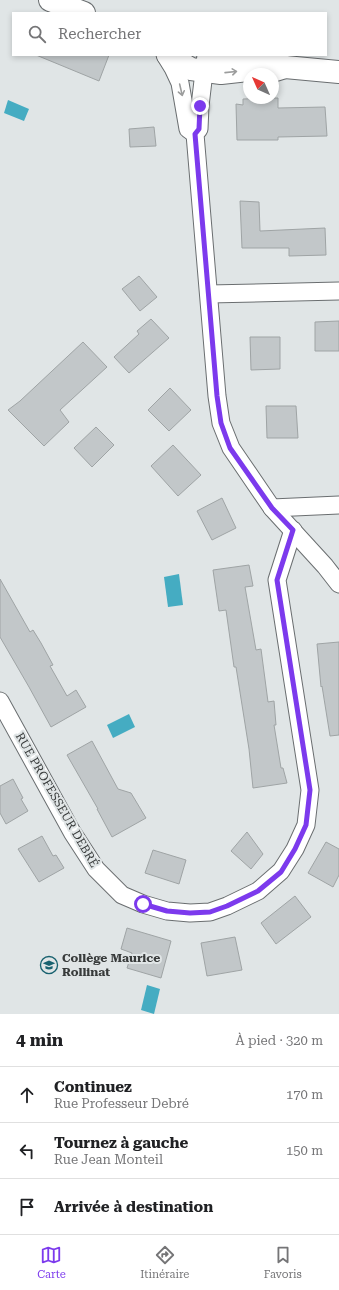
<!DOCTYPE html>
<html lang="fr">
<head>
<meta charset="utf-8">
<style>
  body { margin:0; font-family:"Roboto Serif",serif; background:#f6f6f6; color:#202124 }
  .compass { position:absolute; left:243px; top:68px; width:36px; height:36px; border-radius:50%; background:#fff; box-shadow:0 2px 6px #0003; rotate:315deg }
  .stop { position:absolute; width:12px; height:12px; margin:-9px; border:3px solid #7c3aed; border-radius:50%; background:#fff }
  .stop.end { background:#7c3aed; border-color:#fff; box-shadow:0 1px 4px #0008 }
  .list { margin:0; padding:0; list-style:none }
  h2 { display:flex; justify-content:space-between; align-items:center; height:52px; margin:0; padding:0 16px; font-size:17px }
  h2 small { font-size:13px; font-weight:400; color:#757577 }
  .list li { display:grid; grid-template-columns:26px 1fr auto; gap:12px; align-items:center; box-sizing:border-box; height:56px; padding:0 16px; border-top:1px solid #e0e0e0 }
  .list b { display:block; font-size:15px; white-space:nowrap }
  .list p { margin:0; font-size:13px; white-space:nowrap; color:#757577 }
  .list em { font-size:13px; font-style:normal; color:#757577 }
  .icon { flex:none; width:22px; height:22px; fill:none; stroke:currentColor; stroke-width:2; stroke-linecap:round; stroke-linejoin:round }
  .map { position:relative; flex:none; width:339px; height:1014px; overflow:hidden }
  .search { position:absolute; background:#fff; box-shadow:0 2px 6px #0003; left:12px; right:12px; top:12px; height:44px; display:flex; align-items:center; gap:10px; box-sizing:border-box; padding:0 14px; border-radius:0px; color:#757577; font-size:15px }
  .sheet { height:220px; background:#fff }
  nav { display:flex; justify-content:space-around; align-items:center; box-sizing:border-box; height:56px; border-top:1px solid #e0e0e0; background:#fff; font-size:11px; color:#757577 }
  nav a { display:grid; justify-items:center; gap:2px }
  nav .on { color:#7c3aed }
  .map>svg:first-child { display:block }
</style>
</head>
<body>
<div class="map">
<svg width="339" height="1014" viewBox="0 0 339 1014">
  <rect width="100%" height="100%" fill="#e0e5e6"/>
  <g fill="#45acc2">
    <path d="M8 100 29 109 24 121 4 113Z"/>
    <path d="M179 574 183 605 168 607 164 577Z"/>
    <path d="M129 714 135 727 113 738 107 725Z"/>
    <path d="M147 985 160 989 154 1014 141 1010Z"/>
  </g>
  <g fill="#c2c7c9" stroke="#9fa4a5">
    <path d="M36 55H109L99 81Z"/>
    <path d="M278 98V108L325 107 327 136 278 137V140H237L236 104 243 105V99Z"/>
    <path d="M154 127 156 146 130 147 129 129Z"/>
    <path d="M240 201 259 202 260 231 325 228 326 255 289 256V248H242Z"/>
    <path d="M139 276 157 297 140 311 122 289Z"/>
    <path d="M151 319 169 338 129 373 114 357 139 334 137 331Z"/>
    <path d="M339 321V351H315V322Z"/>
    <path d="M250 337H280V369L251 370Z"/>
    <path d="M83 342 107 367 60 410 69 422 44 446 8 410 20 401Z"/>
    <path d="M170 388 191 410 169 431 148 410Z"/>
    <path d="M266 406H296L298 438H267Z"/>
    <path d="M96 427 114 445 92 467 74 448Z"/>
    <path d="M173 445 201 475 178 496 151 466Z"/>
    <path d="M222 498 236 528 212 540 197 511Z"/>
    <path d="M249 565 253 586 245 587 256 650 261 649 268 702 274 701 276 725H274L281 768H283L287 783 253 788 249 749 236 667H234L226 610 219 611 213 570Z"/>
    <path d="M0 579 30 632 33 630 41 643 53 665 50 666 67 696 76 690 86 707 51 727 29 687 0 637Z"/>
    <path d="M339 642V735L330 736 322 686 321 687 317 644Z"/>
    <path d="M92 741 118 789 131 793 146 818 112 837 97 809H98L67 755Z"/>
    <path d="M13 779 23 798 21 799 28 811 6 824 0 813V786Z"/>
    <path d="M247 832 263 854 251 869 231 851Z"/>
    <path d="M42 836 53 856 56 855 64 868 39 882 18 849Z"/>
    <path d="M326 842 339 849V875L333 887 308 873Z"/>
    <path d="M153 850 186 860 179 884 145 873Z"/>
    <path d="M295 896 311 917 276 944 261 923Z"/>
    <path d="M127 928 171 941 161 978 127 968 132 953 121 949Z"/>
    <path d="M235 937 242 970 207 976 201 943Z"/>
  </g>
  <g fill="none" stroke-linecap="round" stroke-linejoin="round">
    <g stroke="#6a6e70" stroke-width="19">
      <g id="street">
        <path d="M165 55 173 68 180 83 188 129 195 134"/>
        <path d="M206 55 200 106 199 129 195 134 217 396 221 423 231 448 272 508 325 566 339 584"/>
        <path d="M209 294 339 291"/>
        <path d="M272 508 339 505"/>
        <path d="M0 701 72 832 96 869 122 895 143 904 167 911 190 913 210 912 227 906 258 891 281 871 295 849 306 825 310 790 277 580 293 530"/>
      </g>
    </g>
    <g stroke="#6a6e70" stroke-width="24">
      <g id="secondary">
        <path d="M50 0 84 13"/>
        <path d="M168 55 191 69 221 73 248 70 269 72 285 67"/>
        <path d="M222 55 270 60 285 67 339 72"/>
      </g>
    </g>
    <use href="#street" stroke="#fff" stroke-width="17"/>
    <use href="#secondary" stroke="#fff" stroke-width="22"/>
  </g>
  <defs><path id="oneway-shaft" d="M-6 0H5M1.5-3L5.5 0L1.5 3" fill="none" stroke-width="1.6" stroke-linecap="round" stroke-linejoin="round"/></defs>
  <g stroke="#9c9d9d">
    <use href="#oneway-shaft" transform="translate(231 72) rotate(-6)"/>
    <use href="#oneway-shaft" transform="translate(181 90) rotate(77)"/>
  </g>
  <g fill="none" stroke-linecap="round" stroke-linejoin="round">
    <path stroke="#7c3aed" stroke-width="5" d="M143 904 167 911 190 913 210 912 227 906 258 891 281 872 295 849 306 825 310 790 277 580 293 530 272 508 230 448 221 423 217 396 195 134 199 129 200 106"/>
  </g>
  <defs>
    <g id="school-ring" transform="scale(0.9)"><circle r="9.5" fill="#e0e5e6" stroke="#18616f" stroke-width="1.5"/><path d="M0-5L7-2L0 1L-7-2ZM-4 1L0 2.5L4 1V4Q0 6-4 4Z" fill="#18616f"/></g>
  </defs>
  <g fill-rule="evenodd">
    <use href="#school-ring" x="49" y="965"/>
  </g>
  <g text-anchor="middle" dominant-baseline="central" stroke-width="4" stroke-linejoin="round" paint-order="stroke">
    <g font-size="12" fill="#383b3b" stroke="#e0e5e6">
      <text transform="translate(57 800) rotate(60)">RUE PROFESSEUR DEBRÉ</text>
    </g>
    <g font-size="12" font-weight="bold" fill="#383b3b" stroke="#e0e5e6" text-anchor="start">
      <text x="62" y="958">Collège Maurice<tspan x="62" dy="14">Rollinat</tspan></text>
    </g>
  </g>
</svg>
<svg class="compass" viewBox="-18 -18 36 36"><path d="M0-13l5 13h-10z" fill="#e53935"/><path d="M0 13l5-13h-10z" fill="#757577"/></svg>
<div class="stop" style="left:143px;top:904px"></div>
<div class="stop end" style="left:200px;top:106px"></div>
<div class="search"><svg class="icon" aria-label="search" viewBox="0 0 24 24"><circle cx="10" cy="10" r="6"/><path d="M15 15l6 6"/></svg>Rechercher</div>
</div>
<section class="sheet">
<h2>4 min<small>À pied · 320 m</small></h2>
<ul class="list">
<li><svg class="icon" aria-label="ahead" viewBox="0 0 24 24"><path d="M12 20V5M6 11l6-6 6 6"/></svg><div><b>Continuez</b><p>Rue Professeur Debré</p></div><em>170 m</em></li>
<li><svg class="icon" aria-label="left" viewBox="0 0 24 24"><path d="M17 20v-9H6M10 6l-5 5 5 5"/></svg><div><b>Tournez à gauche</b><p>Rue Jean Monteil</p></div><em>150 m</em></li>
<li><svg class="icon" aria-label="arrive" viewBox="0 0 24 24"><path d="M6 21V4h12l-3 4 3 4H6"/></svg><div><b>Arrivée à destination</b></div></li>
</ul>
</section>
<nav>
<a class="on"><svg class="icon" aria-label="map" viewBox="0 0 24 24"><path d="M3 6l6-2 6 2 6-2v14l-6 2-6-2-6 2zM9 4v14M15 6v14"/></svg>Carte</a>
<a><svg class="icon" aria-label="directions" viewBox="0 0 24 24"><path d="M12 3l9 9-9 9-9-9zM9 14v-3h6M13 9l2 2-2 2"/></svg>Itinéraire</a>
<a><svg class="icon" aria-label="saved" viewBox="0 0 24 24"><path d="M7 4h10v16l-5-4-5 4z"/></svg>Favoris</a>
</nav>
</body>
</html>
